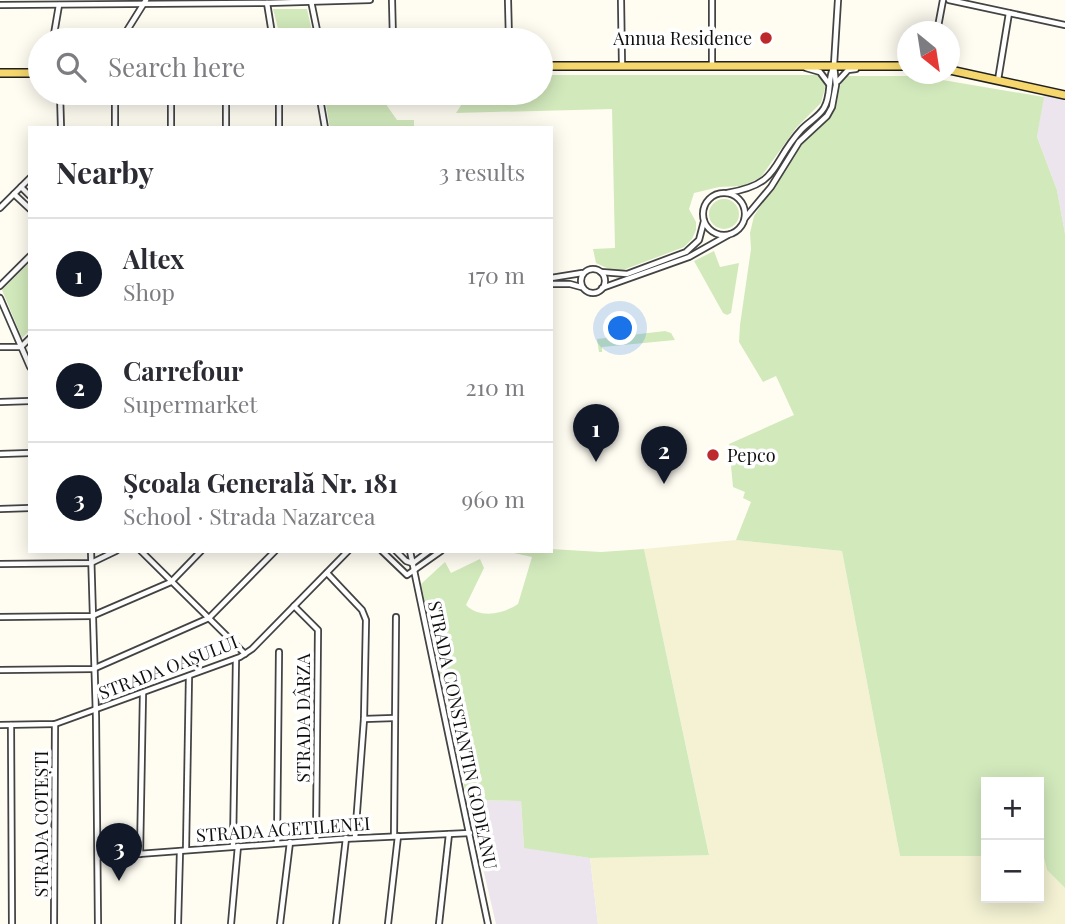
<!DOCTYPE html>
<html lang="en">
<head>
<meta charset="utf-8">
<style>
  body { margin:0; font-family:"Playfair Display",serif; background:#f2f2f3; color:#2b2b33 }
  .controls { position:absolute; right:21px; bottom:21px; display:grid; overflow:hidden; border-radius:0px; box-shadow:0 4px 18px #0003 }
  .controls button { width:63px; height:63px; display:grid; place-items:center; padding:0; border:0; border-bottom:2px solid #e1e1e2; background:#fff; color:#2b2b33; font:35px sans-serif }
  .compass { position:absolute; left:897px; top:21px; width:63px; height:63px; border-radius:50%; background:#fff; box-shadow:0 4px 18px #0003; rotate:150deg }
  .you { position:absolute; left:621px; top:329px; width:24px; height:24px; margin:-18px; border:5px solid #fff; border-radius:50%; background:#1a73e8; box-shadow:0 0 0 10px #1a73e833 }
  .badge { display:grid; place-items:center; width:46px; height:46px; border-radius:50%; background:#111827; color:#fff; font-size:23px; font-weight:700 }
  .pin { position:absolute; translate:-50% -58px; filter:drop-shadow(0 2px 4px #0008) }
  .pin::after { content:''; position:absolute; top:37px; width:24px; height:21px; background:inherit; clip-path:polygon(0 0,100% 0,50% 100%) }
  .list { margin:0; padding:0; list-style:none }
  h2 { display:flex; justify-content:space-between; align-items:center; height:91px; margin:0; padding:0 28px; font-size:30px }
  h2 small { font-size:23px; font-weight:400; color:#7c7c81 }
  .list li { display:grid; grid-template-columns:46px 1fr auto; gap:21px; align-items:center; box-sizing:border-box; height:112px; padding:0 28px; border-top:2px solid #e1e1e2 }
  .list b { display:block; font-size:26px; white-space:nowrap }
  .list p { margin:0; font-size:23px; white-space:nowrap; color:#7c7c81 }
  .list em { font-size:23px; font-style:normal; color:#7c7c81 }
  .icon { flex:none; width:38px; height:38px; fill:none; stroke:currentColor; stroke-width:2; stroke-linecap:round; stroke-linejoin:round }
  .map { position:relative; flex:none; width:1065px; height:924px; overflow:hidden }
  .search { position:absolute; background:#fff; box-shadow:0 4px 18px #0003; left:28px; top:28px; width:525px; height:77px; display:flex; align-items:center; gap:18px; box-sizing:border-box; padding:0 24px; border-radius:38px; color:#7c7c81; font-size:26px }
  .panel { position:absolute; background:#fff; box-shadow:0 4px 18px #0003; left:28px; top:126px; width:525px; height:427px; border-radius:0px }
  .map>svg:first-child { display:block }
</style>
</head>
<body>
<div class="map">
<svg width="1065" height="924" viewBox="0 0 1065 924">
  <rect width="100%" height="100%" fill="#fffdf2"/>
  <g fill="#ede5ee">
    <path d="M1045 88 1065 91V234L1057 190 1037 137Z"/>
    <path d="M467 800 521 801 524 847 590 858 598 924H496Z"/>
  </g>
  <path fill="#f4f2d3" d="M736 540 842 551 900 856H986V898H1039V854H1043L1047 870 1065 888V924H598L590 858 709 854 644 549Z"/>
  <g fill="#d2e9bc">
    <path d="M273 9H307L314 40H281Z"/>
    <path d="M541 75H819L824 81 825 88 821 103 796 128 761 177 743 186 719 187 694 193 689 209 696 222V230L692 239 684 247 623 270H611L596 263 593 249 615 248 612 109 456 113 469 93H541Z"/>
    <path d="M842 76H919L1044 97 1037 137 1057 190 1065 234V888L1047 870 1043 854H1039V782H986V856H900L842 551 736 540 751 502 743 498 745 492 733 487 729 444 794 415 776 376 763 382 739 342 740 325 751 249 750 233 754 216 802 143 832 114 836 107Z"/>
    <path d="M324 93H378L397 120H414V128H330Z"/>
    <circle cx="724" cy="214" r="15"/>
    <path d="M714 251 720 267 739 263 731 313 727 315 723 313 694 261Z"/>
    <path d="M30 262V330L22 338 2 290Z"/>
    <path d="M665 331 671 333 675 340 602 347V352H599L597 339Z"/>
    <path d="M551 549 601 552 644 549 709 855 590 858 524 848 521 801 467 800 421 584 445 562 451 573 480 559 484 568 466 605C480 619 503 614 518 604L532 557 504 551H551Z"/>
  </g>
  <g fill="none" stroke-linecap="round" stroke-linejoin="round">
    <g stroke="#434343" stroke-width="8">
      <g id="street">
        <path d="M392 0 393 40"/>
        <path d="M508 0 509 40"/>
        <path d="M621 0 622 65"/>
        <path d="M712 0V64"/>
        <path d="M949 0 1065 25"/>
        <path d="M311 1 319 40"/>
        <path d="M267 3 273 40"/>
        <path d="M0 5 267 3 370 0"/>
        <path d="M937 32 943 0"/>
        <path d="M53 40 59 5"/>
        <path d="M121 40 146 0"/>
        <path d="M806 68 820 72 829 84"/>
        <path d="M998 80 1009 13"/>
        <path d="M838 81 848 70 856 69"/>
        <path d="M60 93 61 128"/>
        <path d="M115 93V128"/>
        <path d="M171 93V128"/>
        <path d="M226 93V128"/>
        <path d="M279 93V128"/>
        <path d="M319 93 325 128"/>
        <path d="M21 187 30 196"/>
        <circle cx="724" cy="214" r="21"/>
        <path d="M727 193C781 184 770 164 801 130 808 122 819 117 824 108 832 95 827 79 834 66"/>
        <path d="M14 194 30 209"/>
        <path d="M0 208 30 178"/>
        <path d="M745 218 771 187 799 142 827 116 832 107 836 85 834 65 838 0"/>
        <circle cx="593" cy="281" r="12"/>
        <path d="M601 272 627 274 686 252 699 240 704 221"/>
        <path d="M551 278 582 273"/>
        <path d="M551 284H570L581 287"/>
        <path d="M0 286 30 256"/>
        <path d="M602 288 689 257 728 235"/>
        <path d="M0 298 30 367"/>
        <path d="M0 347H21L30 338"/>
        <path d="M0 402 30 401"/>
        <path d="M0 454 30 453"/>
        <path d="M0 509 30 508"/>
        <path d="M91 551 96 717 98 924"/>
        <path d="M141 551 245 654"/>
        <path d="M382 551 407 575 441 551"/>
        <path d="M396 551 406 561 412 563"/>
        <path d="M410 551 488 924"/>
        <path d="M413 563 429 551"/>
        <path d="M0 564 91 563 116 551"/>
        <path d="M327 573 362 610 366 620 364 719 355 838"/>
        <path d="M294 606 318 630 316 840"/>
        <path d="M0 617 92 616 171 582 201 551"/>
        <path d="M0 670 93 669 209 618 275 551"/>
        <path d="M364 719 394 718"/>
        <path d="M0 725 55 724 240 657 252 649 348 551"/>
        <path d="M11 725 12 924"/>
        <path d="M394 836 396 617"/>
        <path d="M277 843 279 652"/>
        <path d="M233 846 236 659"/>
        <path d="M186 850 189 676"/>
        <path d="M140 854 143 693"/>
        <path d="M98 857 341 839 470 833"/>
        <path d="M54 924 55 724"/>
        <path d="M178 924 180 851"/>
        <path d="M231 924 238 846"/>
        <path d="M280 924 290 842"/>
        <path d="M336 924 346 838"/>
        <path d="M388 924 398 836"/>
        <path d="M439 924 449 834"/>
      </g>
    </g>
    <g stroke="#212121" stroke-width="10">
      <g id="primary">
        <path d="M541 66H908"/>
        <path d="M950 70 1065 95"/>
        <path d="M0 73H40"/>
      </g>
    </g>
    <use href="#street" stroke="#fff" stroke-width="4.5"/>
    <use href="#primary" stroke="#f5d76d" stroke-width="7"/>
  </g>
  <g fill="#bd2a2d" stroke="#fff" stroke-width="2.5">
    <circle cx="766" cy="38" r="7"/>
    <circle cx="713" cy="455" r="7"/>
  </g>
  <g text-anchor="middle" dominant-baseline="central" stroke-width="7" stroke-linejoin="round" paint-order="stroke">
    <g font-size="18" fill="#101010" stroke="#fff" text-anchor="end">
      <text x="752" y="38">Annua Residence</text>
      <text x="727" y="455" text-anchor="start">Pepco</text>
    </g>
    <g font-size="18" fill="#101010" stroke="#fff">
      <text transform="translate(168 667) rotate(-21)">STRADA OAȘULUI</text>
      <text transform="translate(303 718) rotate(-90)">STRADA DÂRZA</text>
      <text transform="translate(463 735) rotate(78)">STRADA CONSTANTIN GODEANU</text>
      <text transform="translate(41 824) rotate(-90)">STRADA COTEȘTI</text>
      <text transform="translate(283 829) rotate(-4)">STRADA ACETILENEI</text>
    </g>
  </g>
</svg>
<div class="controls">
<button>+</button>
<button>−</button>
</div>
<svg class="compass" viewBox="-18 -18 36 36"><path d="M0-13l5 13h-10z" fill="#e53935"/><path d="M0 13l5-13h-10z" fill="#7c7c81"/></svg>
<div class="you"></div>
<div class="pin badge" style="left:596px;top:462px">1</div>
<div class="pin badge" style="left:664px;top:484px">2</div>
<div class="pin badge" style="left:119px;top:881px">3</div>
<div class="search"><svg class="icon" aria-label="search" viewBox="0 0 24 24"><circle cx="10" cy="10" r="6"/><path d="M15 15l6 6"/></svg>Search here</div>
<section class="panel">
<h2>Nearby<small>3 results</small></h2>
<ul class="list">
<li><span class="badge">1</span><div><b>Altex</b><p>Shop</p></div><em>170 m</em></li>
<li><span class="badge">2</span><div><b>Carrefour</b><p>Supermarket</p></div><em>210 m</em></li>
<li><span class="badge">3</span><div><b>Școala Generală Nr. 181</b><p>School · Strada Nazarcea</p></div><em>960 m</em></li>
</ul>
</section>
</div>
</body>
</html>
